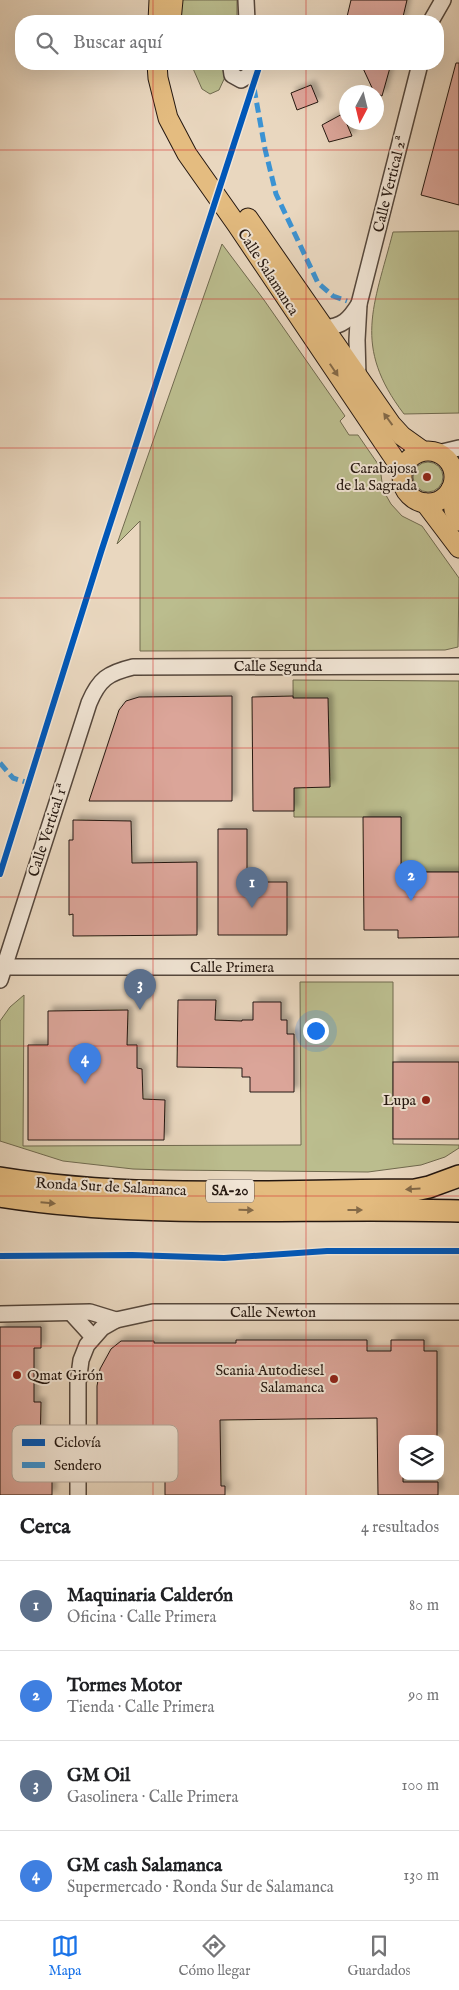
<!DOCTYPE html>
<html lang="es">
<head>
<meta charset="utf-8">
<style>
  body { margin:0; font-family:"IM FELL English",serif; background:#f6f6f6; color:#202124 }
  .controls { position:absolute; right:15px; bottom:15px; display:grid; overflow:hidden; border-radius:10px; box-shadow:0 5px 20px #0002 }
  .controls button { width:45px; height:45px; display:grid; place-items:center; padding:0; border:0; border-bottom:1px solid #e0e0e0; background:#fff; color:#202124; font:25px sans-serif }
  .compass { position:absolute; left:339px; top:85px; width:45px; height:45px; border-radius:50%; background:#fff; box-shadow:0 5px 20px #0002; rotate:187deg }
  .you { position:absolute; left:315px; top:1030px; width:18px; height:18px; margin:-12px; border:4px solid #fff; border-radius:50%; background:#1a73e8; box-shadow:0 0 0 8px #1a73e833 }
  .badge { display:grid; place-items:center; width:32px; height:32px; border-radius:50%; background:#1a73e8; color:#fff; font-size:16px; font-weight:700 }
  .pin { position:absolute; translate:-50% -41px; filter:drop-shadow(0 1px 2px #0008) }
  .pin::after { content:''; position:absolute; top:26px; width:18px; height:15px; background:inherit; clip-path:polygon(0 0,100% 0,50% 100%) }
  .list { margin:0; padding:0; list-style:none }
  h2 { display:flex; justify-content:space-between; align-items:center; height:65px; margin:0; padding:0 20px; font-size:21px }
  h2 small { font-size:16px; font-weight:400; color:#757577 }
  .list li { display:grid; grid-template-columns:32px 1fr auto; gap:15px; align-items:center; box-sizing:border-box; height:90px; padding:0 20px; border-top:1px solid #e0e0e0 }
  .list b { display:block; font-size:19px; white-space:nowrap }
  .list p { margin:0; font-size:16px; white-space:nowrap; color:#757577 }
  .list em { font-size:16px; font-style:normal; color:#757577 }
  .icon { flex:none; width:28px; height:28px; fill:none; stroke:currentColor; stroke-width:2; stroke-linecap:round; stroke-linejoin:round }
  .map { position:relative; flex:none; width:459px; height:1495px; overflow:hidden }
  .search { position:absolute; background:#fff; box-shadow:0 5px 20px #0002; left:15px; right:15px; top:15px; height:55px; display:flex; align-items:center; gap:12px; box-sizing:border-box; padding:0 18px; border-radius:20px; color:#757577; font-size:19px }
  .sheet { height:425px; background:#fff }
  nav { display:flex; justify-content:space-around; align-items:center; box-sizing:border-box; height:70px; border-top:1px solid #e0e0e0; background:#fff; font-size:14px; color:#757577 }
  nav a { display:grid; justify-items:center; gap:2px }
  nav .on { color:#1a73e8 }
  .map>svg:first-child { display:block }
</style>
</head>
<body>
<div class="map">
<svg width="459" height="1495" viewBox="0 0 459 1495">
  <defs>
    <filter id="shadow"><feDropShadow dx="4.5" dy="-4.5" stdDeviation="2.5" flood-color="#0004"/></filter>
  </defs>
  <rect width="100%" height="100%" fill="#e9d7bf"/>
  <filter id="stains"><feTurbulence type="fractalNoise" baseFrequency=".004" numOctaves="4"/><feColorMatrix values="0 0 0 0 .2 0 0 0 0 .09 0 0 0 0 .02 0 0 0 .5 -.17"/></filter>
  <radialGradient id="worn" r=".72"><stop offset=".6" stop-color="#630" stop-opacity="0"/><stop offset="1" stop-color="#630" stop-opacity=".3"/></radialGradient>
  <g fill="#bbbd8e" stroke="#706a4f">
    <path d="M182 0H237V21H180Z"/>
    <path d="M191 64H231L219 90 210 94 202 89Z"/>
    <path d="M459 231V413L404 414C352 346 374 306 393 232Z"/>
    <path d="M222 244 264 300 345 416 340 421 349 435H358L380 467 383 490 391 504 402 516 422 526 459 578 458 647 445 650 140 651V521L117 544Z"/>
    <circle cx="428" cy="477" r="15"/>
    <path d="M293 680 459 681V872H401V817H294Z"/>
    <path d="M300 982H393V1144L459 1145V1148L445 1157 421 1165 368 1172 167 1170 133 1169 63 1161 0 1141V1021L10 1007 24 995 23 1146 301 1145Z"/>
  </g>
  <g fill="#dba599" stroke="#241710" filter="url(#shadow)">
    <path d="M351 0H407L402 21H346Z"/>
    <path d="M456 63H459V205L421 195Z"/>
    <path d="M361 64H391L382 96 374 92Z"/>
    <path d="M311 85 318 102 297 110 291 93Z"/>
    <path d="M346 112V122L352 136 329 142 322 125Z"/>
    <path d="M232 696V801H89L119 710 126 701 139 697Z"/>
    <path d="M293 696V698H328L330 787 294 788V811H253L252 697Z"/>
    <path d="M363 817H401V872H459V937L398 938V930H364Z"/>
    <path d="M73 820 131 821 132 863 197 862V935L73 936V914L69 915V840H73Z"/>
    <path d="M218 829H247V882H287V935H218Z"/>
    <path d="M178 1000H216L215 1020 242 1021V1020H253V1002H281V1020H287V1034H294V1092H250V1077H242V1068L177 1067Z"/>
    <path d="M128 1010 127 1045H137V1068L142 1069 143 1099 165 1100 164 1140H28V1045H48V1011Z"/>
    <rect x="393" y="1062" width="66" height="77"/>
    <path d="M0 1327H41V1348H34V1402H41L40 1451H52V1495H0Z"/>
    <path d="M236 1340H367V1351H391V1340H424V1351H437V1439H403V1482H438V1495H378L377 1418 220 1420 221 1486H225V1495H165V1471L97 1472V1386L100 1369 111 1349 121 1341H154V1343H236Z"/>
  </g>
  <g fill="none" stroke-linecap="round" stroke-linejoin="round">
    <g stroke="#55473c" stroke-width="18">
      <g id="minor">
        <path d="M246 0 247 21"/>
        <path d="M431 21 443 0"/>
        <path d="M233 64 231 68 232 75 241 80 249 75 251 68 249 64"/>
        <path d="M324 328C343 326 349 320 359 304"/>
        <path d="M358 377 357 340 359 304 420 64"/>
        <path d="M438 453 459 448"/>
        <path d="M454 481 459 474"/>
        <path d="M5 967H459"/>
        <path d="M0 980 89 703C99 679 108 673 133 667L459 666"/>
        <path d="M0 1314 90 1312 116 1320"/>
        <path d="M72 1314 93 1337"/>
        <path d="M78 1495V1383L81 1360 87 1345 102 1328 116 1320 153 1312H459"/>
      </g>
    </g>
    <g stroke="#241710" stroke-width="21">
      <g id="major">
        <path d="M158 21 159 0"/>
        <path d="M171 21 173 0"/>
        <path d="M157 64 158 78 168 118 187 154 237 225 402 470"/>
        <path d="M248 218 391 424 402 436 423 451"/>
        <circle cx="428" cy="477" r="26"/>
        <path d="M451 489 454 510 459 521"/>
        <path d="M425 503 459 548"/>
      </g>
    </g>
    <g stroke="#241710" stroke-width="24">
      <g id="highway">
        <path d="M0 1178C137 1200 277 1190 415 1190L429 1187 459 1176"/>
        <path d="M0 1196C152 1220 306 1206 459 1211"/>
      </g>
    </g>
    <use href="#minor" stroke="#f1e5d5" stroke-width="15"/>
    <use href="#major" stroke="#e4bc80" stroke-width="19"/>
    <use href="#highway" stroke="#e4bc80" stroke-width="21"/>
    <g stroke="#3b93d3" stroke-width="5" stroke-dasharray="10 5" stroke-linecap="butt">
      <path d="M254 88 265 149 276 194 318 283 333 296 347 301"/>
      <path d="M0 763 13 778 29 783"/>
    </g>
    <g stroke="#f1e5d5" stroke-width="9">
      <g id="cycleway">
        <path d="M0 874 101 552 260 64"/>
        <path d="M0 1256 132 1255 224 1258 327 1251H459"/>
      </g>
    </g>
    <use href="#cycleway" stroke="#0057b8" stroke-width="6"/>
  </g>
  <defs><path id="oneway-solid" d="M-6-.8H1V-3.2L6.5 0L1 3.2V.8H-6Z" transform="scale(1.25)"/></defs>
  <g fill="#846a48">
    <use href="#oneway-solid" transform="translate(334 370) rotate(56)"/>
    <use href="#oneway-solid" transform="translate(388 419) rotate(-126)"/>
    <use href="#oneway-solid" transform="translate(413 1189) rotate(177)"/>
    <use href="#oneway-solid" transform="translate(48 1203) rotate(5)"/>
    <use href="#oneway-solid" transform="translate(246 1210) rotate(1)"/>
    <use href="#oneway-solid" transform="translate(355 1210)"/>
  </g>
  <path fill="none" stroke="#d62828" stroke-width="1" stroke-opacity="0.55" d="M153 0V21M306 0V21M153 64V1495M306 64V1495M0 150H459M0 299H459M0 448H459M0 598H459M0 748H459M0 897H459M0 1046H459M0 1196H459M0 1346H459"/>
  <g fill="#8f2418" stroke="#f1e5d5" stroke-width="2">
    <circle cx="427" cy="477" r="5"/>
    <circle cx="426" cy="1100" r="5"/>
    <circle cx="17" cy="1375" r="5"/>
    <circle cx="334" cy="1379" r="5"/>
  </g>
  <g text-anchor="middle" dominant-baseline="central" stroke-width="4" stroke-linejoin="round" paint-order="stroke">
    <rect fill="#f1e5d5" stroke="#62554b" stroke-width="1" x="206" y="1179.5" width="48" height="23" rx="4"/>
    <g font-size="14" font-weight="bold" fill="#241710">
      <text x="230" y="1191">SA-20</text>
    </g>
    <g font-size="15" fill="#241710" stroke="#f1e5d5">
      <text transform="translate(390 184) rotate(-76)">Calle Vertical 2ª</text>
      <text transform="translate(268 272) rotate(57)">Calle Salamanca</text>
      <text x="278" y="666">Calle Segunda</text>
      <text transform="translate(48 830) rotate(-72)">Calle Vertical 1ª</text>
      <text x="232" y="967">Calle Primera</text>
      <text transform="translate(111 1187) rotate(3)">Ronda Sur de Salamanca</text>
      <text x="273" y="1312">Calle Newton</text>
    </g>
    <g font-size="15" fill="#241710" stroke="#f1e5d5" text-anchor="end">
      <text x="417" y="468">Carabajosa<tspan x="417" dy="17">de la Sagrada</tspan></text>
      <text x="416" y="1100">Lupa</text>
      <text x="324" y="1370">Scania Autodiesel<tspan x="324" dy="17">Salamanca</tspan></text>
      <text x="27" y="1375" text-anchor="start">Qmat Girón</text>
    </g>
  </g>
  <rect x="12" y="1425" width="166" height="57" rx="8" fill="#f1e5d5" stroke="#b4a79a" stroke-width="1"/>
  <rect x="22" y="1439" width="23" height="7" fill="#0057b8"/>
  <rect x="22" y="1462" width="23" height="6" fill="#3b93d3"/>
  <g font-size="14" fill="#241710">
    <text x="54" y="1447">Ciclovía</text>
    <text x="54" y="1470">Sendero</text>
  </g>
  <rect width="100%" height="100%" filter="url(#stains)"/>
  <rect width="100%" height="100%" fill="url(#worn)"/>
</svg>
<div class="controls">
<button><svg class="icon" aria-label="layers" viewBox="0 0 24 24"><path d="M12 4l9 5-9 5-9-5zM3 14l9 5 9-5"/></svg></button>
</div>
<svg class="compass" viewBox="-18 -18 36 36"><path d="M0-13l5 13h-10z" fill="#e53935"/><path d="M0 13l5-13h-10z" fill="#757577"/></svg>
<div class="you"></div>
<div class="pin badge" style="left:252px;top:908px;background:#5c6f8a">1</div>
<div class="pin badge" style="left:411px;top:901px;background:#3f7fe0">2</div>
<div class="pin badge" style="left:140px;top:1010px;background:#5c6f8a">3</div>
<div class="pin badge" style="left:85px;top:1084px;background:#3f7fe0">4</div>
<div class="search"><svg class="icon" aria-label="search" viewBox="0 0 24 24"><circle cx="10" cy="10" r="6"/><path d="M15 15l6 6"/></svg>Buscar aquí</div>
</div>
<section class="sheet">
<h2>Cerca<small>4 resultados</small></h2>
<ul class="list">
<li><span class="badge" style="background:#5c6f8a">1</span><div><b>Maquinaria Calderón</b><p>Oficina · Calle Primera</p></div><em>80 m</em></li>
<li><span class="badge" style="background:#3f7fe0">2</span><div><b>Tormes Motor</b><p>Tienda · Calle Primera</p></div><em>90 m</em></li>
<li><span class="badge" style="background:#5c6f8a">3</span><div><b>GM Oil</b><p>Gasolinera · Calle Primera</p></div><em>100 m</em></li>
<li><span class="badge" style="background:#3f7fe0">4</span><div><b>GM cash Salamanca</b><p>Supermercado · Ronda Sur de Salamanca</p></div><em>130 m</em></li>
</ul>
</section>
<nav>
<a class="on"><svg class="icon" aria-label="map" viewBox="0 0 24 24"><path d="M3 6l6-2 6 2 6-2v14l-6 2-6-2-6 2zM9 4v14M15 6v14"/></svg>Mapa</a>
<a><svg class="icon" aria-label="directions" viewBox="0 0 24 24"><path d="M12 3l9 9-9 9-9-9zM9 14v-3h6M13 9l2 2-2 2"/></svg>Cómo llegar</a>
<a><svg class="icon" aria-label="saved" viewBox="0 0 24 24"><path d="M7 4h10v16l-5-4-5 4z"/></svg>Guardados</a>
</nav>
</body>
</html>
